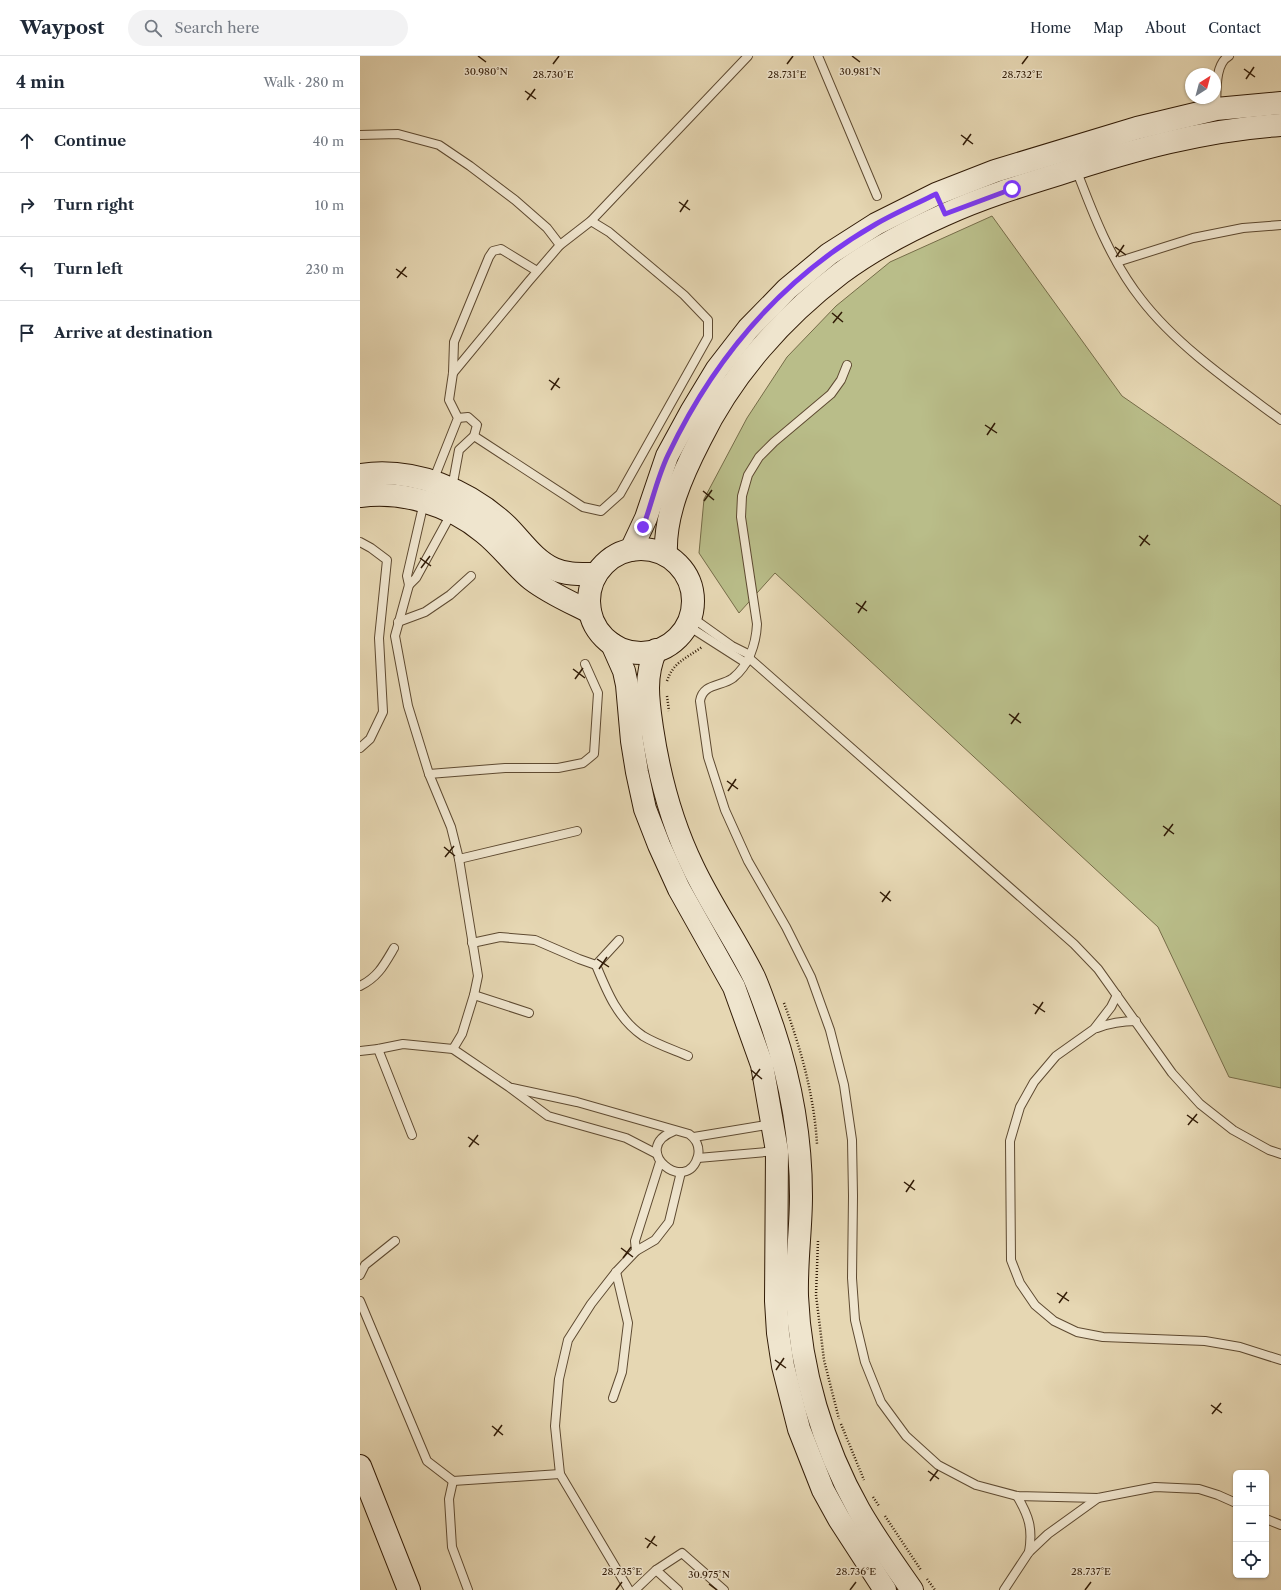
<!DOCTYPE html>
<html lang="en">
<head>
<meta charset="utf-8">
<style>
  body { margin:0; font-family:"Libre Caslon Text",serif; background:#f2f2f3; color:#1f2937 }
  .controls { position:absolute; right:12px; bottom:12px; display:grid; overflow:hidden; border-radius:6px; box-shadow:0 1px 3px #0004 }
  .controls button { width:36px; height:36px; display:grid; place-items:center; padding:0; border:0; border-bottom:1px solid #e0e1e3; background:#fff; color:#1f2937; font:20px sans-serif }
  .compass { position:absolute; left:825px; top:12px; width:36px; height:36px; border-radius:50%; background:#fff; box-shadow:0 1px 3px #0004; rotate:36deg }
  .stop { position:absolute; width:12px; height:12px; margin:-9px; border:3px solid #7c3aed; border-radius:50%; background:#fff }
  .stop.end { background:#7c3aed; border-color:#fff; box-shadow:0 1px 4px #0008 }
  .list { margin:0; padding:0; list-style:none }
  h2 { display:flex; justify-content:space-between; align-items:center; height:52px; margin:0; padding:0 16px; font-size:17px }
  h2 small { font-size:13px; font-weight:400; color:#747a83 }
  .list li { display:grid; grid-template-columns:26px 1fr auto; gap:12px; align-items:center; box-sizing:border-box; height:64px; padding:0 16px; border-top:1px solid #e0e1e3 }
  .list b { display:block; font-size:15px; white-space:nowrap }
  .list em { font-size:13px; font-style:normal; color:#747a83 }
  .icon { flex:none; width:22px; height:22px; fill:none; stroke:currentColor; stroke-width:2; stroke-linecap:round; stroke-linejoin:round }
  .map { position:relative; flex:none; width:921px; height:1534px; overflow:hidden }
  header { display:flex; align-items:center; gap:24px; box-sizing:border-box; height:56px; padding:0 20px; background:#fff; border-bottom:1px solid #e0e1e3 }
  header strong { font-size:19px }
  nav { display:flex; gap:22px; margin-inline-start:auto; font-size:14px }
  .search { width:280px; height:36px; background:#f2f2f3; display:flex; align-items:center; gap:10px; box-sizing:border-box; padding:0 14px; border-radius:22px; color:#747a83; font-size:15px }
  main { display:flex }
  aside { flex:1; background:#fff }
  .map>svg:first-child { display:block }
</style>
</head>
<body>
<header>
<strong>Waypost</strong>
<div class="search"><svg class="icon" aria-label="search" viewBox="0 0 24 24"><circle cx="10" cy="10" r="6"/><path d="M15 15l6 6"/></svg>Search here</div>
<nav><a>Home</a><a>Map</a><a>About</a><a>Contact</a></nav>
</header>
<main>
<aside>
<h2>4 min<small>Walk · 280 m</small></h2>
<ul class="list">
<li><svg class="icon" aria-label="ahead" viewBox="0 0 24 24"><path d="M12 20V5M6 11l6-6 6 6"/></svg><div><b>Continue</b></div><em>40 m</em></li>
<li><svg class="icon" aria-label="right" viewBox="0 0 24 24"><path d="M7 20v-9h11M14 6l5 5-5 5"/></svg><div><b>Turn right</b></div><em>10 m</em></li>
<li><svg class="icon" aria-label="left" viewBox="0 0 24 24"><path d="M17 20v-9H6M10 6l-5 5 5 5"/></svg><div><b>Turn left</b></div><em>230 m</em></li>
<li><svg class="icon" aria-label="arrive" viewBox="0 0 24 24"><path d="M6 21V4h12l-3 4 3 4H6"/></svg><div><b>Arrive at destination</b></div></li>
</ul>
</aside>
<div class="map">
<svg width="921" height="1534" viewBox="0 0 921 1534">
  <rect width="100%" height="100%" fill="#e6d7b3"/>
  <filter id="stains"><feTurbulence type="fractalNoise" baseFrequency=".005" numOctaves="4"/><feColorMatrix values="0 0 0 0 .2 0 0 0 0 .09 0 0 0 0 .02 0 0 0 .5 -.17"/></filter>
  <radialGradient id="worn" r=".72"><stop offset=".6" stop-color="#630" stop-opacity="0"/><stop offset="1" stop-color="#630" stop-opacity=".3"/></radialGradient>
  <path fill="#b9bd89" stroke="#756c48" d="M632 160 762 340 921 450V1032L869 1021 798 871 415 517 379 557 339 497 344 443 387 362 427 301 476 250 530 206Z"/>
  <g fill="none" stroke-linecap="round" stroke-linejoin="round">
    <g stroke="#5e4a31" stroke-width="10">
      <g id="lane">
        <path d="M458 0 517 140"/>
        <path d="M856 53C857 37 854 8 869 0"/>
        <path d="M0 79 38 78 79 89 110 110 155 144 187 172 200 189 169 225 93 317"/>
        <path d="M716 113C733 158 751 205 781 243 817 290 874 329 921 364"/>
        <path d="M231 165 388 0"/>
        <path d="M757 206 833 182 883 172 921 169"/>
        <path d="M487 309 481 324 471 338 414 386 399 401 388 419 382 440 381 461 397 568C396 588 389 609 373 622 361 631 343 627 340 645L348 701 365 754 388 805 426 871 451 921 470 974 484 1029 492 1084 493 1140 492 1222 495 1264 505 1306 521 1346 546 1380 578 1409 616 1429 657 1440 738 1442 795 1431 839 1433 858 1439 876 1447"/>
        <path d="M114 380 223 451 241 455 260 438 348 281V264L324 239 249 176 231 165 200 189"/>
        <path d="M73 425 98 362 89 344 93 317 94 286 129 201 133 195 141 193 177 215"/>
        <path d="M92 432 99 394 114 380 117 369 108 361 98 362"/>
        <path d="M64 446 47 520 49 529 35 580 48 650 56 676 69 718 91 771 99 803 118 920 114 939 102 978 93 993"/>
        <path d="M0 486 11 492 27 504 19 582 23 656 10 683 0 692"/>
        <path d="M49 529 56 522 91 458"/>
        <path d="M330 560 372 590 390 599"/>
        <path d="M38 566 65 556 90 539 111 520"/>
        <path d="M325 571 336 575 386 607"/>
        <path d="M389 602 714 888 738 913 812 1017 840 1048 873 1074 909 1094 921 1098"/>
        <path d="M69 718 145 712H198L223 707 234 698 238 637 225 608"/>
        <path d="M99 803 217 775"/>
        <path d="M112 887 140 881 175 884 219 903 236 909 259 884"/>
        <path d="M236 909C247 936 258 963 283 980 296 988 314 994 328 1000"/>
        <path d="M0 930C18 921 24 909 34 892"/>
        <path d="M114 939 169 957"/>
        <path d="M757 939 751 951 734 973 696 1000 674 1026 660 1051 650 1085 651 1204 660 1227 675 1249 694 1265 717 1276 743 1281 845 1285 880 1291 921 1304"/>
        <path d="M737 972C750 967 762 965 776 965"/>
        <path d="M18 993 52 1079"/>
        <path d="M0 995 18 993 43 988 93 993 149 1031 188 1060 266 1082 297 1098"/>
        <path d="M152 1032 217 1046 329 1078C336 1083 340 1091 338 1100 327 1141 268 1093 314 1075"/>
        <path d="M334 1081 412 1068"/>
        <path d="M338 1102 417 1095"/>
        <path d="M276 1195 275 1185 300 1106"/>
        <path d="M0 1219 5 1209 35 1185"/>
        <path d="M0 1245 67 1405 93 1425 200 1418"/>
        <path d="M253 1342 262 1316 268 1267 256 1216"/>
        <path d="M93 1425 89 1443 92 1491 108 1534"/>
        <path d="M657 1440C669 1460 673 1473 669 1496"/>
        <path d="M906 1463 921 1469"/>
        <path d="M296 1514 318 1534"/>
        <path d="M269 1534 200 1418 195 1370 199 1323 208 1284 231 1248 256 1216 276 1195 295 1184 309 1166 321 1116"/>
        <path d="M275 1534 296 1514 322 1497 364 1534"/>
        <path d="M644 1534 669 1496 688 1478 738 1442"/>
      </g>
    </g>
    <g stroke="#311b06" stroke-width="24">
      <g id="secondary">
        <path d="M0 419C54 411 109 434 147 470 162 485 174 504 194 513 207 519 221 518 236 518"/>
        <path d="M0 440C42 434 91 449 123 476 141 490 154 509 171 523 189 537 210 546 230 556"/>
        <circle cx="281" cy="545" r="52"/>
        <path d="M271 494 286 462 307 400 331 356 357 313 388 273 427 233 469 198 516 168 576 138 635 115 777 72 856 53 921 47"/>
        <path d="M306 499C304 459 322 419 340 384 372 318 423 261 481 217 512 194 548 175 584 159 621 142 660 130 699 118 772 94 844 74 921 69"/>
        <path d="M252 588 264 615 267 629 272 685 277 716 285 753 299 789 319 833 374 931 402 1009 417 1095 416 1245 418 1277 423 1310 439 1373 463 1434 479 1463 525 1534"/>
        <path d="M296 594C284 620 288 645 292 672 299 719 312 768 333 811 351 849 375 883 394 921 401 937 407 955 413 972 431 1026 441 1083 441 1140 441 1173 436 1206 437 1240 440 1314 463 1390 499 1454 515 1482 534 1508 552 1534"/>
        <path d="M0 1410 49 1534"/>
      </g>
    </g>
    <g stroke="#311b06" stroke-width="2.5" stroke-dasharray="1 2" stroke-linecap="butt">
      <path d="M307 625C313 606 327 602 342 591"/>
      <path d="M307 640 309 655"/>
      <path d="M424 947C441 993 454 1039 457 1088"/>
      <path d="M458 1185 456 1239 464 1304 479 1363"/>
      <path d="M481 1368 504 1424"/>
      <path d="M513 1441 519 1450"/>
      <path d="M525 1460 561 1514"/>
      <path d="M567 1523 575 1534"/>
    </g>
    <use href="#lane" stroke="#efe5ce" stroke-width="8"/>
    <use href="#secondary" stroke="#efe5ce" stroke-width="22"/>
  </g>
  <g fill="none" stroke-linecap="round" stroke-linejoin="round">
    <path stroke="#7c3aed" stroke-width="5" d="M283 471C292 447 297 422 308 399 354 302 422 222 516 168 535 157 556 148 576 138L585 158 652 133"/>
  </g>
  <path fill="none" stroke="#311b06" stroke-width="1.5" d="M118 0 126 6M492 0 500 6M193 8 199 0M427 8 433 0M662 8 668 0M884 13 895 21M886 23 894 11M165 35 176 43M167 44 175 33M601 79 613 88M603 89 611 78M319 146 330 154M320 156 328 144M755 191 766 199M756 201 764 189M36 213 47 221M37 222 46 211M472 257 483 266M473 267 482 256M189 324 200 332M191 334 199 322M625 369 637 377M627 379 635 367M343 435 354 444M344 445 352 434M779 480 790 489M780 490 788 479M60 502 71 510M61 512 70 500M496 547 507 555M498 557 506 545M213 613 225 622M215 623 223 612M649 658 661 667M651 668 659 657M367 725 378 733M368 735 376 723M803 770 814 778M804 780 813 768M84 791 95 800M85 801 94 790M520 836 531 845M522 846 530 835M237 903 249 911M239 913 247 901M673 948 685 956M675 958 683 946M391 1014 402 1023M392 1024 400 1013M827 1059 838 1067M828 1069 837 1058M108 1081 119 1089M109 1091 118 1079M544 1126 555 1134M546 1136 554 1124M261 1192 273 1201M263 1202 271 1191M697 1237 709 1245M699 1247 707 1236M415 1304 426 1312M416 1314 424 1302M851 1349 862 1357M852 1358 861 1347M132 1370 143 1379M134 1380 142 1369M568 1415 579 1423M570 1425 578 1414M285 1482 297 1490M287 1492 295 1480M349 1528 357 1534M256 1534 262 1526M490 1534 496 1526M725 1534 731 1526"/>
  <g font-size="10" text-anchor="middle" fill="#311b06" stroke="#efe5ce" stroke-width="3" stroke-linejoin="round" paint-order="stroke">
    <text x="126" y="19">30.980°N</text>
    <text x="500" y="19">30.981°N</text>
    <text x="193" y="22">28.730°E</text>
    <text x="427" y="22">28.731°E</text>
    <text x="662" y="22">28.732°E</text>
    <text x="262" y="1519">28.735°E</text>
    <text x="496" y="1519">28.736°E</text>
    <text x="731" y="1519">28.737°E</text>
    <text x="349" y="1522">30.975°N</text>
  </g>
  <rect width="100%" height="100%" filter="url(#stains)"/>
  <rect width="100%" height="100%" fill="url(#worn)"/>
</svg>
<div class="controls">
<button>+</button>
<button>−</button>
<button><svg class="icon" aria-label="locate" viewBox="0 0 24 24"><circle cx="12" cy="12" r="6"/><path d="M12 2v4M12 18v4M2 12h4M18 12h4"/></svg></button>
</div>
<svg class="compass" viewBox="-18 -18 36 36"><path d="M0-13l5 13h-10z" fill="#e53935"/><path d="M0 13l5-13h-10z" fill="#747a83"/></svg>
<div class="stop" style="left:652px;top:133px"></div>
<div class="stop end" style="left:283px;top:471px"></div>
</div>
</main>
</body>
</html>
